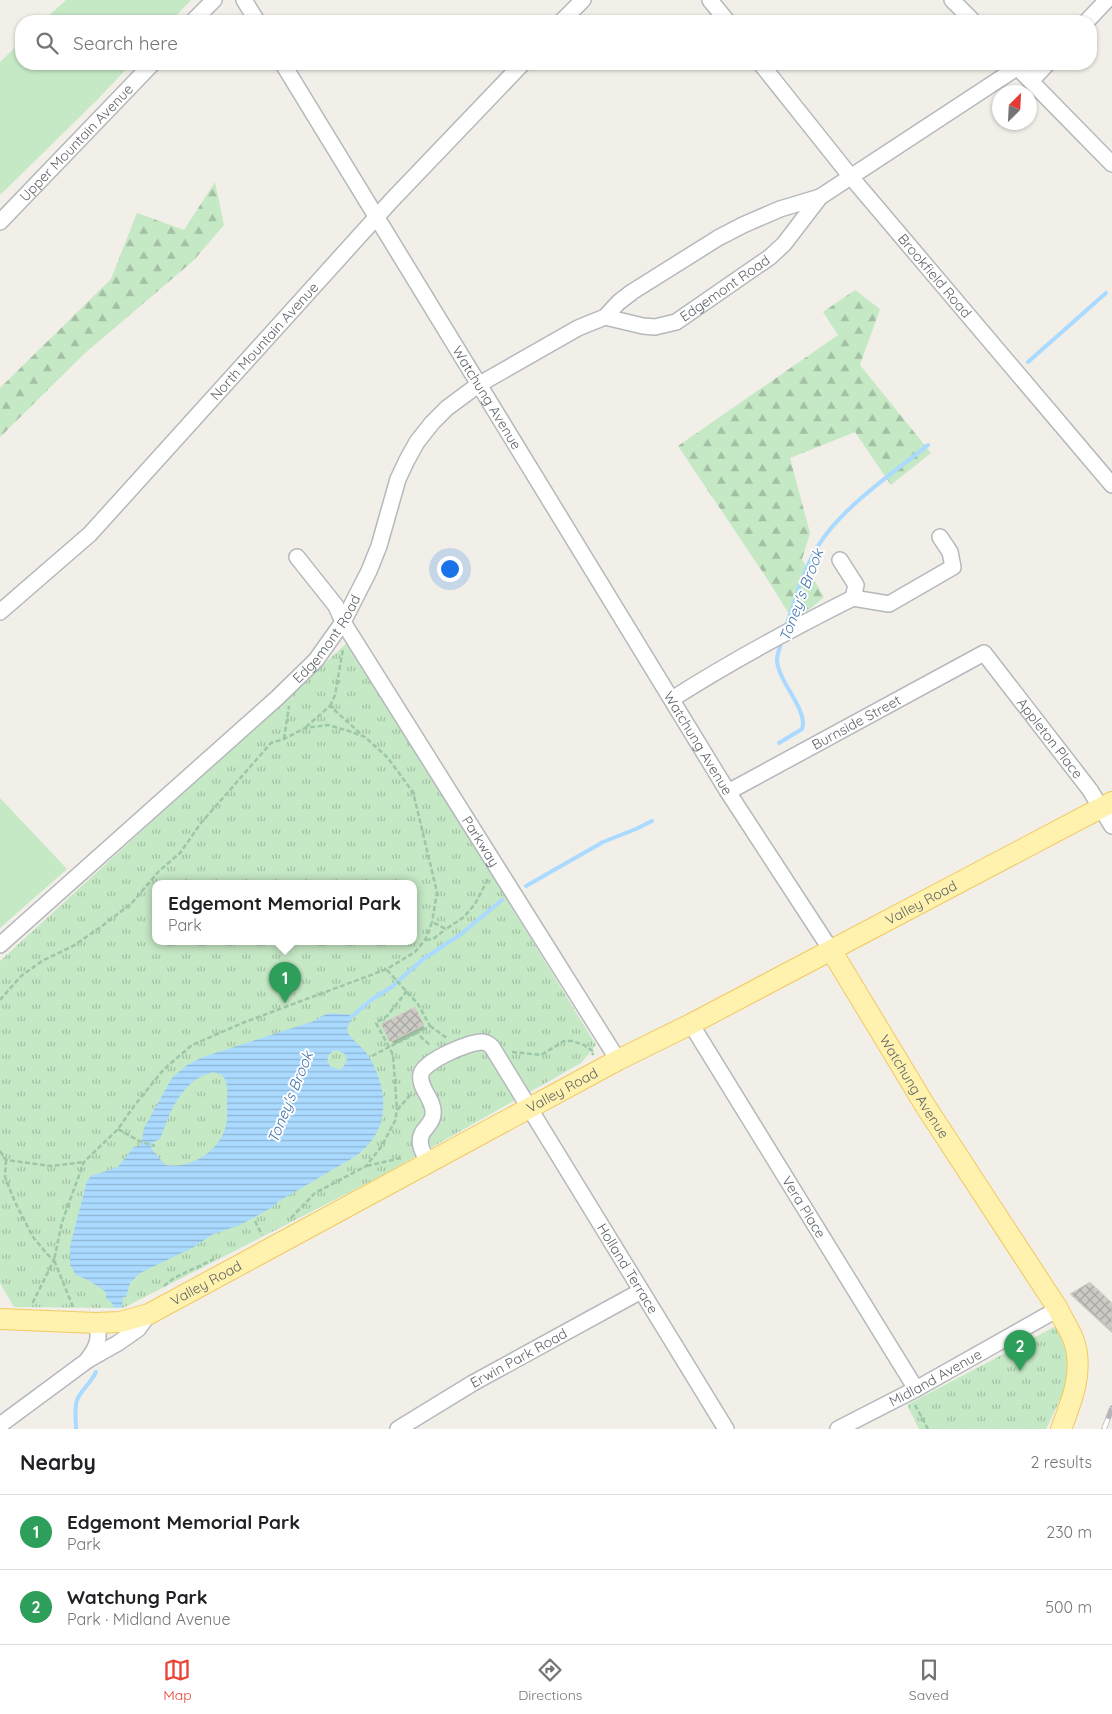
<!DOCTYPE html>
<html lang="en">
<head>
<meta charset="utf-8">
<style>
  body { margin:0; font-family:Quicksand,sans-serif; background:#f6f6f6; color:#202124 }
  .compass { position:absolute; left:992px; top:85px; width:45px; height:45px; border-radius:50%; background:#fff; box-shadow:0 1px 4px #0004; rotate:24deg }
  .you { position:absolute; left:449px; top:568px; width:18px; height:18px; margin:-12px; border:4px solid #fff; border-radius:50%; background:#1a73e8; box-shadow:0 0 0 8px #1a73e833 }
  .badge { display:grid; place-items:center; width:32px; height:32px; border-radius:50%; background:#ea4335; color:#fff; font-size:16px; font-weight:700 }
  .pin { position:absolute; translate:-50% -41px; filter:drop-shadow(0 1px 2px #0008) }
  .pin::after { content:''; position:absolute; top:26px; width:18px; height:15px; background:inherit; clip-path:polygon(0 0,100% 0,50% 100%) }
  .popup { position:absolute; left:152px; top:880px; width:265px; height:65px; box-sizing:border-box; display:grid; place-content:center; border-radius:10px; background:#fff; filter:drop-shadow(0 1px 4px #0005); font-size:16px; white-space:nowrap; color:#757577 }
  .popup b { font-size:19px; color:#202124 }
  .popup::after { content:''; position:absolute; left:50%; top:100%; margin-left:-10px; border:10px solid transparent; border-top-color:#fff }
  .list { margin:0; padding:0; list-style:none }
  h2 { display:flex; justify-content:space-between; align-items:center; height:65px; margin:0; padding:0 20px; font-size:21px }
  h2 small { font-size:16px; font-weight:400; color:#757577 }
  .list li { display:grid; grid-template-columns:32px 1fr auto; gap:15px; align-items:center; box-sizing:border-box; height:75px; padding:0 20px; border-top:1px solid #e0e0e0 }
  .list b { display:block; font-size:19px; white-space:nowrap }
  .list p { margin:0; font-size:16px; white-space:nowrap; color:#757577 }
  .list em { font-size:16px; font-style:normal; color:#757577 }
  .icon { flex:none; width:28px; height:28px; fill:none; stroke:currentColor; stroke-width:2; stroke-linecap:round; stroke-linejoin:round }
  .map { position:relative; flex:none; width:1112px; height:1429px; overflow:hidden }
  .search { position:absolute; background:#fff; box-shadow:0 1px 4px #0004; left:15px; right:15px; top:15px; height:55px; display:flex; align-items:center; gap:12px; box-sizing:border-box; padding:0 18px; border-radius:20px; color:#757577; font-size:19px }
  .sheet { height:215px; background:#fff }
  nav { display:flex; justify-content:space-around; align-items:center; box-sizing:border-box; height:70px; border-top:1px solid #e0e0e0; background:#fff; font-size:14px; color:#757577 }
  nav a { display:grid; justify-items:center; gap:2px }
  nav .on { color:#ea4335 }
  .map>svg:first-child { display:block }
</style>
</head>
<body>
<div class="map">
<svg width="1112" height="1429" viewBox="0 0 1112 1429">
  <defs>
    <pattern id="forest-firs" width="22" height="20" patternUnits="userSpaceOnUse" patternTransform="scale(1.25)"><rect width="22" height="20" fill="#c5e8c5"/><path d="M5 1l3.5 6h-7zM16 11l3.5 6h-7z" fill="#a3c0a4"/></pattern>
    <pattern id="park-tufts" width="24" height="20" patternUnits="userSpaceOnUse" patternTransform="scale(1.25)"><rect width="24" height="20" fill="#c5e8c5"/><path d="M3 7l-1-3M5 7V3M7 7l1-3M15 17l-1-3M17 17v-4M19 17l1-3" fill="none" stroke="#a3c0a4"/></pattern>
    <pattern id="water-rules" width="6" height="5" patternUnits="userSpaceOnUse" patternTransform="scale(1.25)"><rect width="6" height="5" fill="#aadaff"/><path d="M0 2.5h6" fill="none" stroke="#8eb4d2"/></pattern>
    <pattern id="building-cross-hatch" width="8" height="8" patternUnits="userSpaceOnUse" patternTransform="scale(1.25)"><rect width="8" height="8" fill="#cccac5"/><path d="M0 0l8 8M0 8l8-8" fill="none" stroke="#a9a8a4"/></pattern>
  </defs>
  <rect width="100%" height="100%" fill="#f1efe8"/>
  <g fill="#c5e8c5">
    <path d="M66 0H191L171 21H43Z"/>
    <path d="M21 42V64H131L97 100 0 195V62Z"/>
    <path d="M0 798 67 869 0 928Z"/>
  </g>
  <g fill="url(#forest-firs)">
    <path d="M215 182 224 225 193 261 84 354 0 437V388L111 279 137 213 184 230Z"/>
    <path d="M855 290 880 309 860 365 931 453 891 485 855 432 790 458 810 533 802 559 824 597 794 622 766 577 678 446 838 335 823 312Z"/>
  </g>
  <g fill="url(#park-tufts)" fill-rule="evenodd">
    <path d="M349 641 596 1045 581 1063 381 1176 127 1306 122 1308H112L14 1307 0 1283V961ZM156 884H414V942H156Z"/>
    <path d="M1056 1326 1070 1360 1069 1381 1046 1429H919L907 1405Z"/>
  </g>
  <path fill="url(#water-rules)" fill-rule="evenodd" d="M331 1013 354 1015C352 1020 348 1024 347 1029 346 1036 363 1047 368 1055 385 1083 392 1120 367 1146 357 1157 344 1163 332 1170 314 1180 297 1191 279 1201L271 1208 240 1225 213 1234 194 1247 140 1273 130 1283 126 1297H123L122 1307 114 1308 112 1303 106 1298V1292L90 1281 76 1275 70 1265V1246L87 1181 91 1176 118 1167 134 1147 141 1145 144 1128 172 1078 187 1065 203 1057 314 1021 326 1014ZM337 1050 345 1054 347 1059 344 1066 339 1070 330 1066C325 1059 328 1052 337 1050ZM213 1072 222 1075C229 1083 227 1092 227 1101 227 1110 228 1120 225 1129 217 1153 190 1169 165 1165L151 1148 153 1142 160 1139C171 1111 180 1081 213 1072Z"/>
  <g fill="#0003">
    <path d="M414 1009 425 1029 394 1045 383 1025Z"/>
    <path d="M1072 1294 1112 1304V1333L1076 1300Z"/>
  </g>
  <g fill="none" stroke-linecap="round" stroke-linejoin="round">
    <g stroke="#aadaff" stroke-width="4">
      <path d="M1028 362 1106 293"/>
      <path d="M786 627C795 600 803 571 818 546 842 507 893 473 928 445"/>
      <path d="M779 743 802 729C809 711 778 682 777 660 777 654 780 647 782 641"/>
      <path d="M526 886 603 842 636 829 652 821"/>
      <path d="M350 1018 371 1000 393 986 422 960 461 934 502 900"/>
      <path d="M76 1429C76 1420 74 1409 77 1400 81 1390 91 1383 96 1372"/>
    </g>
  </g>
  <g fill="url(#building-cross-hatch)" stroke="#d6d1c6">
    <path d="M415 1007 424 1025 390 1042 381 1024Z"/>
    <path d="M1090 1282 1112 1303V1331L1070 1294Z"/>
  </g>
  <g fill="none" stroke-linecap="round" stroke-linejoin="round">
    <g stroke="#b5b8bc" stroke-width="18">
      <g id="minor">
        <path d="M244 0 257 21"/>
        <path d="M710 0 727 21"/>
        <path d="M952 0 973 21"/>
        <path d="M193 21 214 0"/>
        <path d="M562 21 583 0"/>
        <path d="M1087 21 1107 0"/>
        <path id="s1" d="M283 64 728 792 831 950"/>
        <path id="s2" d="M761 64 851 177 1112 485"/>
        <path d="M1014 64 1112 164"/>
        <path d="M1031 81 1047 64"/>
        <path id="s3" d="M0 222 152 64"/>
        <path id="s4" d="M605 317 643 326 655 327 676 322 770 257 784 244 820 197"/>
        <path id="s5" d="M297 557 336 606 343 622 618 1060"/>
        <path d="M853 598 889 604 953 567 950 552 940 537"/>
        <path id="s6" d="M0 612 90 534 391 201 522 64"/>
        <path d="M672 699C730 662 791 629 853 598L856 585 840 560"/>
        <path id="s7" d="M728 792 984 653 1090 790 1112 826"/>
        <path id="s8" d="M0 945 277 698 316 660 343 622 369 571 379 546 398 479 407 460 417 442 432 423 447 408 478 385 578 328 605 317 619 302 632 292 718 238 743 225 780 209 820 197 1018 67"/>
        <path id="s9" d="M691 1024 916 1389"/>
        <path id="s10" d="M429 1163C422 1152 415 1139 426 1128 429 1124 433 1120 433 1114 435 1100 418 1088 421 1074 424 1061 469 1042 482 1042 486 1042 489 1044 492 1047L726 1429"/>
        <path d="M88 1359C97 1347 101 1338 96 1323"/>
        <path d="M0 1425 88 1360 118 1343 138 1329 149 1314"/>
        <path id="s11" d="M398 1429 473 1383 641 1291"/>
        <path id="s12" d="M838 1429 916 1389 1058 1309"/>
      </g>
    </g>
    <g stroke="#f2c960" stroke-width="22">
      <g id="major">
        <path id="s13" d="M831 950 926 1107 1058 1309C1063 1320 1070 1330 1074 1341 1084 1371 1072 1401 1061 1429"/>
        <path id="s14" d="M0 1319 96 1323 120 1322 149 1314 618 1060 691 1024 1112 802"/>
      </g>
    </g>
    <g stroke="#9cc7a9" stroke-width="2.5" stroke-dasharray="5 2.5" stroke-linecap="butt">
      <path d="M330 706 335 695 343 649"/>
      <path d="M306 727 330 706 362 735"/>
      <path d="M284 739 289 706"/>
      <path d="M426 940 433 939 446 929"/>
      <path d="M387 970 418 1004 430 1026 417 1033 423 1039 431 1046"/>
      <path d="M407 991 387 1016 376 1023 389 1047 417 1033"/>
      <path d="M0 1000 21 976 42 961 73 946 98 929 131 904 159 871 180 853 201 823 271 743 284 739 305 728 328 725 349 731 365 737 387 757 413 792 437 892 432 922"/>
      <path d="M430 1026 447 1038"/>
      <path d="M512 1052 541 1055 564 1041H572L584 1045 594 1052 592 1055"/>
      <path d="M372 1056 389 1047 393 1055 397 1110"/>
      <path d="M118 1129 139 1141 155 1146"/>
      <path d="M0 1151 6 1160 51 1166 84 1162"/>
      <path d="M6 1160 5 1177 15 1202 33 1237 48 1255 54 1260 33 1302 36 1303"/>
      <path d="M367 1166 401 1158"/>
      <path d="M291 1218 315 1193 366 1166 381 1147 395 1121 397 1110 412 1093"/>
      <path d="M255 1221 262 1235"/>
      <path d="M164 1286 174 1278 214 1259"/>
      <path d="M73 1307 54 1260 62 1222 84 1162 118 1129 134 1106 164 1069 192 1045 245 1022 387 969 415 952 425 940 432 922 446 929 464 917 475 904 488 879"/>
      <path d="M915 1405 928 1429"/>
    </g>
    <use href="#minor" stroke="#fff" stroke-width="15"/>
    <use href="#major" stroke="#fff2af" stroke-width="20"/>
    <g stroke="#b6b7b8" stroke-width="5.5">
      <path id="rail" d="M1104 1429 1112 1408"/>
    </g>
    <use href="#rail" stroke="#fff" stroke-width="4" stroke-dasharray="11" stroke-linecap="butt"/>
  </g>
  <g text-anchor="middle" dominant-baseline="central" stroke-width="4" stroke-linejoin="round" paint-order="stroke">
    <g font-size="14" fill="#5f6368" stroke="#fff">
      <text stroke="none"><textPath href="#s3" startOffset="110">Upper Mountain Avenue</textPath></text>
      <text stroke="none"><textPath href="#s2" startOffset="274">Brookfield Road</textPath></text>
      <text stroke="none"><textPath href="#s4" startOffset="132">Edgemont Road</textPath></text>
      <text stroke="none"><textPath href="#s6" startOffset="379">North Mountain Avenue</textPath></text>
      <text stroke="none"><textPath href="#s1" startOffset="391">Watchung Avenue</textPath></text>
      <text stroke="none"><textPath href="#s8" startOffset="449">Edgemont Road</textPath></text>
      <text stroke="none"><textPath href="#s7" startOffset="146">Burnside Street</textPath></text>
      <text stroke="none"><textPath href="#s7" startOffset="399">Appleton Place</textPath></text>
      <text stroke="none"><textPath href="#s1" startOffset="796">Watchung Avenue</textPath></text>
      <text stroke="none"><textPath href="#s5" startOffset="339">Parkway</textPath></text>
      <text stroke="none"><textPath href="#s14" startOffset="1025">Valley Road</textPath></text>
      <text stroke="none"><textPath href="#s13" startOffset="160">Watchung Avenue</textPath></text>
      <text stroke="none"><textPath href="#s14" startOffset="620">Valley Road</textPath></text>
      <text stroke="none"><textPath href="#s9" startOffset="215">Vera Place</textPath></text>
      <text stroke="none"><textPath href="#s10" startOffset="439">Holland Terrace</textPath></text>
      <text stroke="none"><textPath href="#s14" startOffset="215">Valley Road</textPath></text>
      <text stroke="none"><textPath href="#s11" startOffset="140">Erwin Park Road</textPath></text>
      <text stroke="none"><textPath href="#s12" startOffset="110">Midland Avenue</textPath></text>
    </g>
    <g font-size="15" font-style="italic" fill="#4174aa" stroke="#fff">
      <text transform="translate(801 595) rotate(-69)">Toney's Brook</text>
      <text transform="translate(290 1097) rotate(-68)">Toney's Brook</text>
    </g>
  </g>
</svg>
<svg class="compass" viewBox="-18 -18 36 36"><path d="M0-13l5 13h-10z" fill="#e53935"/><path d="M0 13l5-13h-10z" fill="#757577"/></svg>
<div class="you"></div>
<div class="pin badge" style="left:285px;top:1003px;background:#2e9e5b">1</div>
<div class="popup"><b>Edgemont Memorial Park</b>Park</div>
<div class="pin badge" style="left:1020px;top:1371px;background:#2e9e5b">2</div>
<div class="search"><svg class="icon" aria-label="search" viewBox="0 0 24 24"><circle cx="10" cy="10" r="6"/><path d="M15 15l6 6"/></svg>Search here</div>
</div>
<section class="sheet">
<h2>Nearby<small>2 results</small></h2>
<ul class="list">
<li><span class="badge" style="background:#2e9e5b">1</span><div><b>Edgemont Memorial Park</b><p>Park</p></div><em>230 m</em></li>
<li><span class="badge" style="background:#2e9e5b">2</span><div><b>Watchung Park</b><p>Park · Midland Avenue</p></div><em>500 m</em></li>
</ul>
</section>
<nav>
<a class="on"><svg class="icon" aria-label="map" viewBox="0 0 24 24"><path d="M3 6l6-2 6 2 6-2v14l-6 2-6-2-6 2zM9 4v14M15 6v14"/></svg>Map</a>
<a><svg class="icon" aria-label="directions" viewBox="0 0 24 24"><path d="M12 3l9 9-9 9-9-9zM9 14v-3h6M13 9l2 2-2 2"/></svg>Directions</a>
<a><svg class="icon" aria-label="saved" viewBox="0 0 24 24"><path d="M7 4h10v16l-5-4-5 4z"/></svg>Saved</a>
</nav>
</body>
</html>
